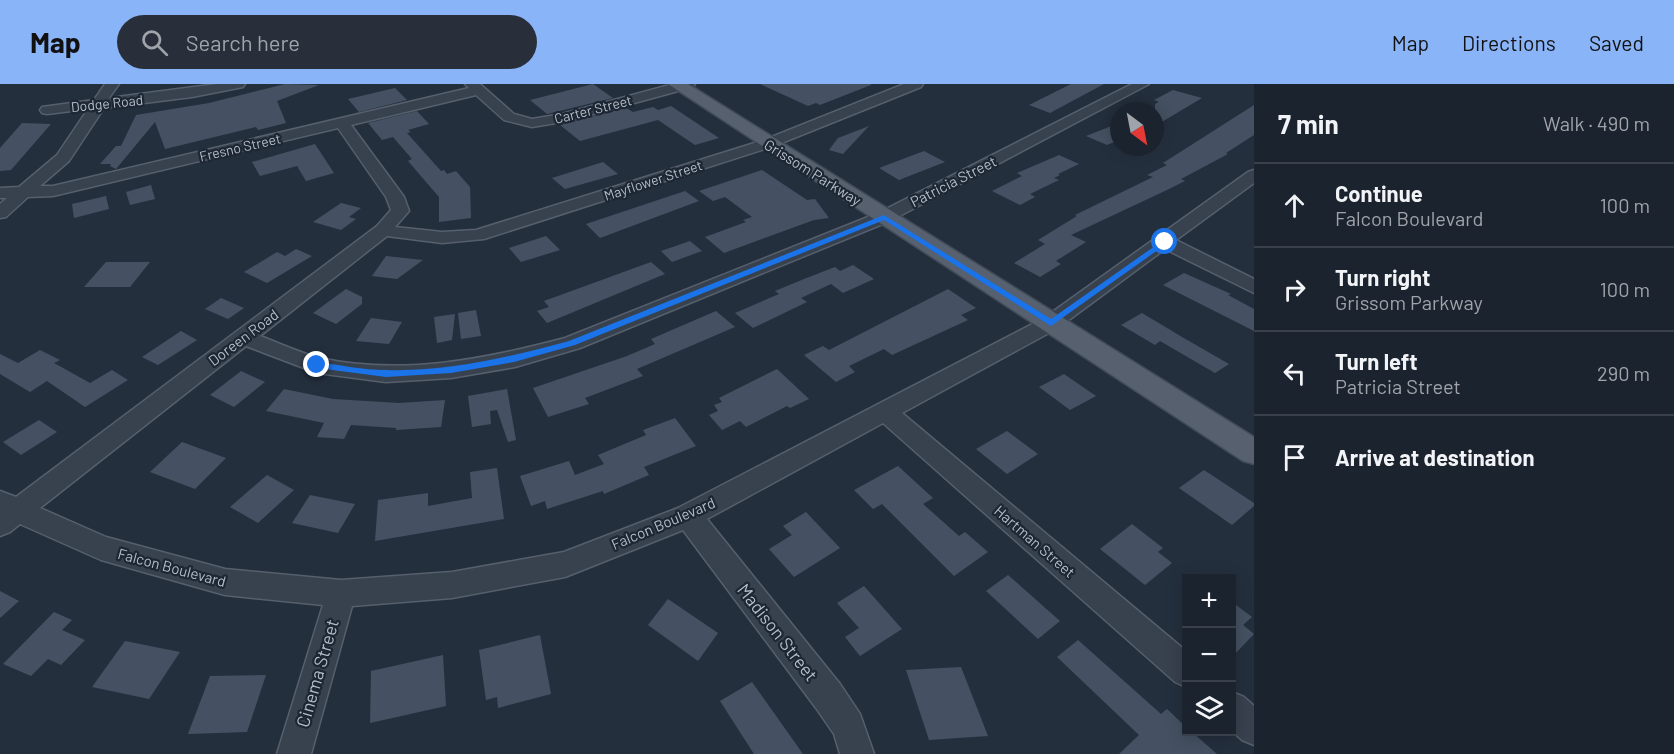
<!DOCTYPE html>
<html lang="en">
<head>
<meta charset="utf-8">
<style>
  body { margin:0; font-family:Barlow,sans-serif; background:#282f3a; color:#f1f3f6 }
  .controls { position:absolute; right:18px; bottom:18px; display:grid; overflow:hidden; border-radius:0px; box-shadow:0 3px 15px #0003 }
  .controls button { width:54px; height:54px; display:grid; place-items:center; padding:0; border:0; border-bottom:2px solid #39404a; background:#1b232e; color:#f1f3f6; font:30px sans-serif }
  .compass { position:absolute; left:1110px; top:18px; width:54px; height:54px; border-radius:50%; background:#1b232e; box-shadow:0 3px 15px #0003; rotate:148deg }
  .stop { position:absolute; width:18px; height:18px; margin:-14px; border:4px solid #1a73e8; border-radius:50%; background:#fff }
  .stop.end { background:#1a73e8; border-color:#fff; box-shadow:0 2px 6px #0008 }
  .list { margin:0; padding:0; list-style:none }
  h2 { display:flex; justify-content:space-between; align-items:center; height:78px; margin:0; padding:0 24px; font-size:26px }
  h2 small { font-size:20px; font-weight:400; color:#a0a4aa }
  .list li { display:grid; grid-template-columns:39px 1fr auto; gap:18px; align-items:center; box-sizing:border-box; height:84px; padding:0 24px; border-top:2px solid #39404a }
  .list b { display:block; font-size:22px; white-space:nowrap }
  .list p { margin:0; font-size:20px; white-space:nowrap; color:#a0a4aa }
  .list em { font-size:20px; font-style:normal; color:#a0a4aa }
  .icon { flex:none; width:33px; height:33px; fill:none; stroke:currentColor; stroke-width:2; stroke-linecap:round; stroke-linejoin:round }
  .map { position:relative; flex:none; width:1254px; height:670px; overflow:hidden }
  header { display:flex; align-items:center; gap:36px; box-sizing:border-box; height:84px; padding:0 30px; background:#8ab4f8; color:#111 }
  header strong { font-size:28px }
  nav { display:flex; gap:33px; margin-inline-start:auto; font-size:21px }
  .search { width:420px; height:54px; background:#282f3a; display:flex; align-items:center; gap:15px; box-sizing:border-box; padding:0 21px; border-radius:33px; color:#a0a4aa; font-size:22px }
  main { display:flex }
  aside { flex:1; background:#1b232e }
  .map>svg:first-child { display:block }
</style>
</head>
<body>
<header>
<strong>Map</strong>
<div class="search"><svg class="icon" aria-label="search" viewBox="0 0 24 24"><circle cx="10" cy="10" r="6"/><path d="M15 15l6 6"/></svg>Search here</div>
<nav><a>Map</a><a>Directions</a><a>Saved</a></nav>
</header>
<main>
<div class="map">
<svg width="1254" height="670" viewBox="0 0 1254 670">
  <rect width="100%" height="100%" fill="#242f3e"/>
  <g fill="#455162">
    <path d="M285 0 319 1 277 17 286 39 258 46 256 43 165 65 155 38 116 85 110 82 111 80H100L116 62H121L136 31 209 19Z"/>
    <path d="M593 0 613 14 547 30 530 16Z"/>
    <path d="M760 0H871V1L820 21 816 19 808 22Z"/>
    <path d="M1071 0H1104L1050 29 1029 21Z"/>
    <path d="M395 4 407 16 359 28 348 15Z"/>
    <path d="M1173 6 1202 14 1155 42V20L1159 18 1154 16Z"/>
    <path d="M1254 21V51L1226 69 1228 70 1181 95 1185 97 1167 106 1071 151 1086 158 1056 177 1061 180 1040 193 1014 179 1045 160 1038 156 1077 132 1075 131 1153 93 1147 91 1167 81 1163 79Z"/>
    <path d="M671 22 719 54 695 61 658 36 580 57 560 41 626 24 633 28 653 23 658 26Z"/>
    <path d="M417 27 429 40 408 46 411 48 407 49 441 87 444 86 447 90 456 87 470 103 471 134 439 138V113L408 77 412 75 393 53 382 56 368 39Z"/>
    <path d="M22 39 51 40 11 86 0 87V64Z"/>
    <path d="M1119 39V56L1107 61 1086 52Z"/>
    <path d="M869 42 843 70 829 66 838 54Z"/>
    <path d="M315 60 334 89 306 97 297 82 260 92 252 78Z"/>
    <path d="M924 67 945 78 899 96 879 84Z"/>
    <path d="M1059 71 1079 80 1058 90 1060 91 1054 94 1059 96 1030 110 1035 113 1020 121 992 107 1022 92 1017 89Z"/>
    <path d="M603 78 618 90 565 105 552 94Z"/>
    <path d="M762 86 807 116 815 115 829 134 814 136 724 169 705 153 746 138 743 136 752 133 725 113 713 117 699 107Z"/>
    <path d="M151 101 155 115 130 121 126 108Z"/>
    <path d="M685 107 699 117 600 154 586 140Z"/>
    <path d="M106 112 109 125 74 134 72 120Z"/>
    <path d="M341 119 361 124 349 133 356 135 341 146 313 138Z"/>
    <path d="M546 152 560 166 521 178 509 164Z"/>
    <path d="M690 157 702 167 672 178 661 167Z"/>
    <path d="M296 165 312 172 267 199 244 188 277 168 285 172Z"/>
    <path d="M386 172 423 176 397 195 372 192Z"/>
    <path d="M106 178H150L130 203H84Z"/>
    <path d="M651 178 665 190 547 239 537 227 549 223 544 217Z"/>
    <path d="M853 181 874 195 843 209 831 200 801 214 807 218 753 244 735 229 779 210 775 207 804 195 835 183 840 187Z"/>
    <path d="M1184 189 1231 210 1228 211 1254 225V247L1163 201Z"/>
    <path d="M346 205 362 213V220L336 240 313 229Z"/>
    <path d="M948 205 976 224 961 231 968 236 892 271 884 265 849 282 855 288 836 298 804 271 823 262 829 266Z"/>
    <path d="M221 214 244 224 228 235 205 225Z"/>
    <path d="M476 226 481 252 461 255 458 229Z"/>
    <path d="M716 227 735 243 637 285 643 292 585 314 589 320 548 333 533 304 627 272 655 260 651 255Z"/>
    <path d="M1142 229 1182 253 1229 280 1215 289 1160 257 1155 261 1121 241Z"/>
    <path d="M455 230 452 256 437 259 434 233Z"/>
    <path d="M371 234 402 238 389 260 356 257Z"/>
    <path d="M181 247 197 256 158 281 142 273Z"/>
    <path d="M40 266 60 276 54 279 90 299 112 286 128 296 85 323 47 297 30 308 0 290V270L18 279Z"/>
    <path d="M777 285 809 315 790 324 787 322 746 343 740 337 722 346 709 331 718 327 714 321 722 318 719 314Z"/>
    <path d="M241 287 265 298 234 323 210 311Z"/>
    <path d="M1064 290 1096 312 1070 326 1039 303Z"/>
    <path d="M284 305 333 315 399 319 445 316 441 343 396 346V344L351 341 344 355 317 353 324 339 266 327Z"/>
    <path d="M507 305 516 356 508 358 497 326 490 327 491 340 472 343 468 312Z"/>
    <path d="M675 334 696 362 644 383 649 391 604 410 603 407 547 425 545 417 531 422 520 392 569 377 575 391 604 380 598 371 646 351 643 346Z"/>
    <path d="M39 336 57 348 21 371 3 358Z"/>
    <path d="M1007 347 1038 370 1007 390 976 365Z"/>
    <path d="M182 358 226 374 195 405 150 388Z"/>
    <path d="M898 382 933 414 923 420 959 452 965 448 988 468 954 492 882 420 873 425 854 406Z"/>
    <path d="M497 384 504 435 375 457 378 416 428 409V422L472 414 470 388Z"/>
    <path d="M1204 386 1254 419V422L1232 441 1179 404Z"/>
    <path d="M267 391 294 406 258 439 230 423Z"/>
    <path d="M310 411 355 420 338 449 292 439Z"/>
    <path d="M806 428 840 464 794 493 769 465 792 451 783 442Z"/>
    <path d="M1132 440 1163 464 1158 468 1172 479 1145 501 1100 465Z"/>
    <path d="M1008 491 1060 537 1038 555 986 507Z"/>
    <path d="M864 502 902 545 860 572 845 553 859 544 837 519Z"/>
    <path d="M0 507 19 517 0 534Z"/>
    <path d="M668 515 718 549 698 577 648 541Z"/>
    <path d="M1232 518 1252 533 1243 541 1254 550 1232 573Z"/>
    <path d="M54 528 72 536 62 546 85 556 61 581 48 575 31 592 3 580Z"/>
    <path d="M540 551 551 610 498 624 497 613 486 616 479 566Z"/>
    <path d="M1078 556 1161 630 1167 625 1186 643V648H1192L1217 670H1119L1139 651 1057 573Z"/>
    <path d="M125 557 180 568 149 615 92 603Z"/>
    <path d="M443 571 446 622 370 639 371 587Z"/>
    <path d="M961 583 988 652 929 656 906 586Z"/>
    <path d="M266 591 247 648 188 650 210 592Z"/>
    <path d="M752 598 803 670H754L720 617Z"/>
  </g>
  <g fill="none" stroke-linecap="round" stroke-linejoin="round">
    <g stroke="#565f6c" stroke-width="3">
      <g id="minor">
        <path d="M105 0H119L109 14 217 0H245L243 3 192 13 104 24 69 77 40 102H53L469 4 465 0H480L514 30 532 35 562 30 673 0H695L693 3 568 37 532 43 504 36 476 11 351 41 404 113 409 127 395 143 442 148 476 146 764 56 904 0H923L921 3 774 62 484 155 442 159 387 152 260 252C279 259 300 269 320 274 401 292 486 275 565 254L878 129 1132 0H1149L890 137 580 264 515 283 451 294 386 298 317 289 246 262 40 424 106 453 225 485 341 496 452 488 564 468 678 424 1044 234 1248 88 1254 86V99L1176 156 1254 195V209L1165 165 1058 244 902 329 1186 567V603L1175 598 883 339 707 435 840 600 860 630 874 670H840L834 650 816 624 683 446 565 493 452 514 352 522 311 670H277L323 521 225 511 101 476 20 440 10 448 0 452V407L16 413 377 142 391 126 386 113 338 44 53 112 28 113 6 133 0 134V120L7 114H0V104L19 103 57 71 88 25 47 30 42 29 40 26 42 23 94 16Z"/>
        <path d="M1232 608 1244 613 1254 622V661L1242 656 1232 647Z"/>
      </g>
    </g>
    <g stroke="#414a57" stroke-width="3">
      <path id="major" d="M668 0H688L1254 353V380L1243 377Z"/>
    </g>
    <use href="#minor" fill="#38414e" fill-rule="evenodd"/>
    <use href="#major" fill="#56606e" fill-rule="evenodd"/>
  </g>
  <path fill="#1a73e8" d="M884 131 1051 235 1162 157 1169 158 1051 242 884 136 575 261 514 278 451 289 386 293 317 284 312 281 317 278C340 281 363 286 386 286 448 288 510 273 569 257Z"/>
  <g text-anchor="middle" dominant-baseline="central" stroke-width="4.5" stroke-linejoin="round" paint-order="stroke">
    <g font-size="14" fill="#b4bcc9" stroke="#1d2633">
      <text transform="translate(107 19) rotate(-6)">Dodge Road</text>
      <text transform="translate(593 25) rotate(-14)">Carter Street</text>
      <text transform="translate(240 63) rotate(-13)">Fresno Street</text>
      <text transform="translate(653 96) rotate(-18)">Mayflower Street</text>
    </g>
    <g font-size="15" fill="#b4bcc9" stroke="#1d2633">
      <text transform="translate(813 88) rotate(32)">Grissom Parkway</text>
      <text transform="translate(953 97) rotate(-27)">Patricia Street</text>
      <text transform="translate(243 253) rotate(-37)">Doreen Road</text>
      <text transform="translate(663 439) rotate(-23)">Falcon Boulevard</text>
      <text transform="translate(1035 457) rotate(41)">Hartman Street</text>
      <text transform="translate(172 483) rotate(15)">Falcon Boulevard</text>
    </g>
    <g font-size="18" fill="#b4bcc9" stroke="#1d2633">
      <text transform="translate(778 548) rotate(52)">Madison Street</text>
      <text transform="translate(317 589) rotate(-74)">Cinema Street</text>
    </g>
  </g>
</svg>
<div class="controls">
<button>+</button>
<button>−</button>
<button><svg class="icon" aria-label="layers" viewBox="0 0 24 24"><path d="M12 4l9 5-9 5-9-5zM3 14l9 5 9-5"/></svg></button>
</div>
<svg class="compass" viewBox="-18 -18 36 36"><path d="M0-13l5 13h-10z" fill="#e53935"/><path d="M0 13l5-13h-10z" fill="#a0a4aa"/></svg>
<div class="stop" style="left:1165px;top:158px"></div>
<div class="stop end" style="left:317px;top:281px"></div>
</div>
<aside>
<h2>7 min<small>Walk · 490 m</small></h2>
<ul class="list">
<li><svg class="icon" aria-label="ahead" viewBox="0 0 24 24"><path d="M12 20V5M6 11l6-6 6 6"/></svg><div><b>Continue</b><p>Falcon Boulevard</p></div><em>100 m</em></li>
<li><svg class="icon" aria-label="right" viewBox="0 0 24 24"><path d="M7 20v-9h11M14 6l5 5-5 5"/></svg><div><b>Turn right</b><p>Grissom Parkway</p></div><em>100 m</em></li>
<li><svg class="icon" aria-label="left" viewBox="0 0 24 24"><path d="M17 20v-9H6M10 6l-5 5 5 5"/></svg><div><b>Turn left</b><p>Patricia Street</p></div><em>290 m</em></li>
<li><svg class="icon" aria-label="arrive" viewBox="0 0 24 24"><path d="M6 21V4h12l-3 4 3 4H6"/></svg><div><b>Arrive at destination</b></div></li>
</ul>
</aside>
</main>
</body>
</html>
